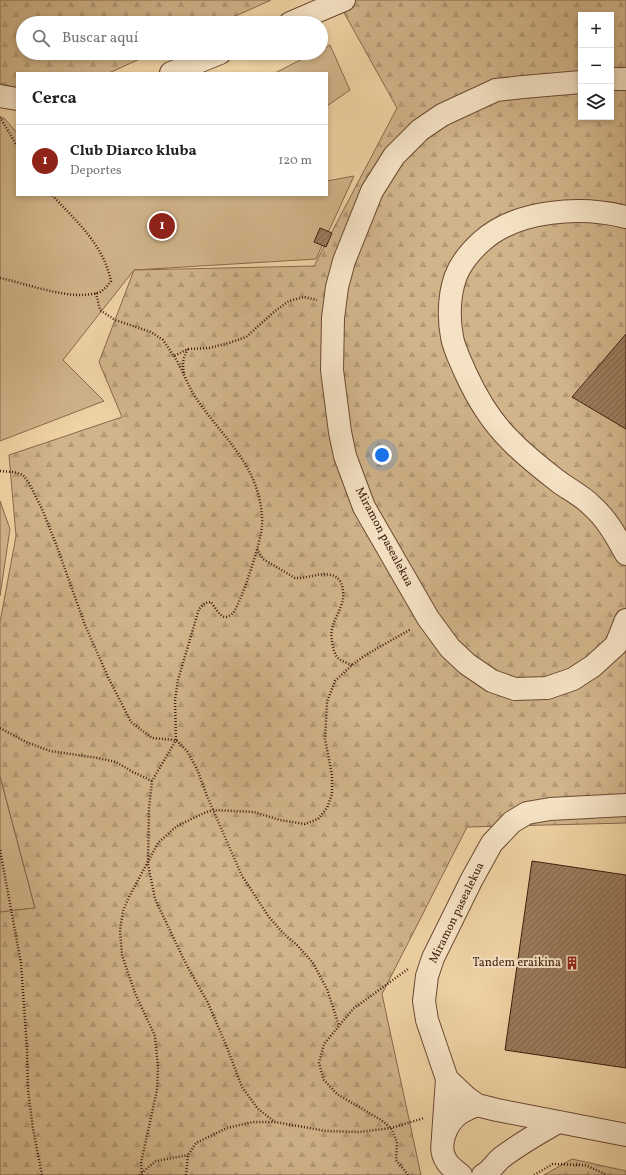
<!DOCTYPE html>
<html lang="es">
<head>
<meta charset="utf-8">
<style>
  body { margin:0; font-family:Vollkorn,serif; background:#f2f2f2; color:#222 }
  .controls { position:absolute; right:12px; top:12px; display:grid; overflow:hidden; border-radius:0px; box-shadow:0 2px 6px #0003 }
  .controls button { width:36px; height:36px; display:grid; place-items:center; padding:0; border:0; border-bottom:1px solid #e0e0e0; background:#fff; color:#222; font:20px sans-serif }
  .you { position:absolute; left:382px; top:455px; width:14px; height:14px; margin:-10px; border:3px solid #fff; border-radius:50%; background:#1a73e8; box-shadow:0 0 0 6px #1a73e833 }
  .badge { display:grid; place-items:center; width:26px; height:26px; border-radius:50%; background:#8f2418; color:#fff; font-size:13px; font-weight:700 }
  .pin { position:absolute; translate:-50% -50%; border:2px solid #fff; box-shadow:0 1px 4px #0006 }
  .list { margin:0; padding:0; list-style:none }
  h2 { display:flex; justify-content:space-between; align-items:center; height:52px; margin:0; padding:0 16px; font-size:17px }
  h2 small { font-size:13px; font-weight:400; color:#767676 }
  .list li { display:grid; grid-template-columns:26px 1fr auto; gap:12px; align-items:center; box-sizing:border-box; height:72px; padding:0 16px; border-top:1px solid #e0e0e0 }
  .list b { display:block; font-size:15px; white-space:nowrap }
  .list p { margin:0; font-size:13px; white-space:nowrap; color:#767676 }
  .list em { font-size:13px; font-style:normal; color:#767676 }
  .icon { flex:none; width:22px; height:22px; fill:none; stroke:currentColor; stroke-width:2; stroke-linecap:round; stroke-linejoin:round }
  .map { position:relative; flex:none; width:626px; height:1175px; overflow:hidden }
  .search { position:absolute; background:#fff; box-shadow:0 2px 6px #0003; left:16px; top:16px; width:312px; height:44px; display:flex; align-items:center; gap:10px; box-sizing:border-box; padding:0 14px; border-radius:22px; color:#767676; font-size:15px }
  .panel { position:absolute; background:#fff; box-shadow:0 2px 6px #0003; left:16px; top:72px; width:312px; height:124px; border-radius:0px }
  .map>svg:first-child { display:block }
</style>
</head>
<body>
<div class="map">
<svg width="626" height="1175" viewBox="0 0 626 1175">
  <defs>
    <pattern id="forest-firs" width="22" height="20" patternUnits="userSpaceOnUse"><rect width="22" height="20" fill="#d1b48a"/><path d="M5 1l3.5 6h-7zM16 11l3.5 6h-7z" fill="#b49a76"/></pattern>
    <pattern id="building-hatch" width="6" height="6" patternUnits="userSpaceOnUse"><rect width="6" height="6" fill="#9b7b5c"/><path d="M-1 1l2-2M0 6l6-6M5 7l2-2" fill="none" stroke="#80644a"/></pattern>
  </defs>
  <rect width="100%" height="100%" fill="#efd3a4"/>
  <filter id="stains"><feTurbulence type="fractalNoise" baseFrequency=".005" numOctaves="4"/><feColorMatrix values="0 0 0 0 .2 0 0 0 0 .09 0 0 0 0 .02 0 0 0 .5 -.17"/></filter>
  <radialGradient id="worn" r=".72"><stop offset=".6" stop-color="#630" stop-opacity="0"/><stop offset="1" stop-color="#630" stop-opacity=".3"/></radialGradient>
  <g fill="#d1b48a" stroke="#88684c">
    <path d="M330 45 350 90 327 106V73H275L314 53H321V50Z"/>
    <path d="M0 118H4L17 133V195H327V181L354 176 316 259 134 270 63 360 104 401 0 441Z"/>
    <path d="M0 501 10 529 0 596Z"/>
    <path d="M0 776 35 908 0 912Z"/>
  </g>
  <g fill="url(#forest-firs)" stroke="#88684c" fill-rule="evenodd">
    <path d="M0 0H271L220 23H23V53H153L109 73H17V88L0 83Z"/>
    <path d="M337 0H626V823L467 827 382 994 421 1175H0V912L35 908 0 776V622L16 536 9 455 122 417 99 362 134 270 314 266 397 108ZM581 15H611V117H581Z"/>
    <path d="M572 1159 626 1171V1175H544Z"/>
  </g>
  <g fill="url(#building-hatch)" stroke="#3f1c0d">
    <path d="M320 228 332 233 326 247 314 242Z"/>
    <path d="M626 334V429L572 397Z"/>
    <path d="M532 861 626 875V1068L505 1050Z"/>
  </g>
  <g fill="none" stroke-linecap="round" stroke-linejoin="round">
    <g stroke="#6b4a33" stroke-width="24">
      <g id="minor">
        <path d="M290 23 344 0"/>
        <path d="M171 73 220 53"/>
        <path d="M611 79H626"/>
        <path d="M581 82 523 87 496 90 442 115 420 130 394 156 372 191 344 261 337 287 333 318 332 370 340 432 345 456 364 507 428 618 450 648 467 664 492 681 515 689 547 688 573 679 593 666 616 645 626 620"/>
        <path d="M0 96 17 99"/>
        <path d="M626 217C582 206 518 209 482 241 473 249 465 258 459 269 449 288 448 316 452 337 454 349 461 362 466 374 477 398 490 420 509 439 524 455 542 469 559 482 570 490 582 496 591 505 607 519 616 536 626 554"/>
        <path d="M626 805 550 809 527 813 512 822 492 843 472 879 433 958 427 976 424 1001 427 1020 447 1079 466 1097 477 1105 497 1110 626 1135"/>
        <path d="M443 1136 447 1079"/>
        <path d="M461 1175C456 1171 450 1167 447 1162 436 1147 446 1123 460 1113 465 1110 471 1107 477 1105"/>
        <path d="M483 1175C491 1171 495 1163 501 1158 519 1144 539 1133 558 1122"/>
      </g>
    </g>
    <g stroke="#3f1c0d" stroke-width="2.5" stroke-dasharray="1 2" stroke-linecap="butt">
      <path d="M0 117 17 146"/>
      <path d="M0 278C29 284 72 302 100 292 104 290 108 285 111 281 103 244 77 222 52 195"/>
      <path d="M96 293 100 310 115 320 151 332 163 340 174 356 188 349 209 348 229 343 246 337 275 311 289 301 304 297 317 300"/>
      <path d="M174 356C183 370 188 387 198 401 218 430 244 453 256 487 260 499 263 514 262 526 261 541 242 601 233 613 231 615 228 617 225 617 220 617 214 606 211 602L205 603 199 609 178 680 175 700 176 740 152 781 149 808 148 864 155 899 186 964 208 1003 226 1045 242 1087 258 1109 275 1122"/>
      <path d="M184 373C182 363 183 358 188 349"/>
      <path d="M0 471 14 472 23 475 29 483 42 509 56 544 85 625 108 677 131 722 152 738 176 740 187 751 197 769 207 796 242 876 269 917 284 934 298 946 313 963 327 989 339 1026"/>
      <path d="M257 549 263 559 295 578C306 579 320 572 331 575 343 577 345 593 342 603 336 622 328 625 333 647 334 651 335 655 338 658 341 661 347 663 352 665"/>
      <path d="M0 728 26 742 50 751 98 758 116 762 133 772 152 781"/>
      <path d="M0 850 21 963 27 1049 28 1090 33 1129 42 1175"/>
      <path d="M139 1175 156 1161 188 1155"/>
      <path d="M142 1175 141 1163 157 1090 158 1068 155 1036 135 993 122 955 120 930 123 911 129 897 158 843 177 826 204 813 213 810 254 812 280 820 305 824 318 819 327 808 332 794V775L325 739 327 702 335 681 352 665 364 656 411 629"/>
      <path d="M186 1175 188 1155 196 1143 227 1128 253 1122H275L326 1131 359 1132 391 1128 424 1118"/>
      <path d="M408 1175 396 1160 397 1142 391 1128 381 1120 337 1094 324 1080 319 1063 324 1044 353 1009 408 969"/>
      <path d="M534 1175 553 1164 585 1165 607 1175"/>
    </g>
    <use href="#minor" stroke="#f5e2c4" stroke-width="22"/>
  </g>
  <defs>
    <g id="building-bare" transform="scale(1.08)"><path d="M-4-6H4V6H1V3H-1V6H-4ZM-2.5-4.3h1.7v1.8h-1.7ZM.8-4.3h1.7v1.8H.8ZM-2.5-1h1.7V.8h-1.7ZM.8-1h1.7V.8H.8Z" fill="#8f2418" stroke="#f5e2c4" stroke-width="2.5" paint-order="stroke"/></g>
  </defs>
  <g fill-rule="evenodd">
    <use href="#building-bare" x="572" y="963"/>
  </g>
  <g text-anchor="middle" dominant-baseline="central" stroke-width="4" stroke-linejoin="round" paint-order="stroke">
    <g font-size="12" fill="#3f1c0d" stroke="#f5e2c4">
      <text transform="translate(384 537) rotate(62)">Miramon pasealekua</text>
      <text transform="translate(457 913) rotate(-64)">Miramon pasealekua</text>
    </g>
    <g font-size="12" fill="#3f1c0d" stroke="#f5e2c4" text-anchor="end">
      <text x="561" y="963">Tandem eraikina</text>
    </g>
  </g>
  <rect width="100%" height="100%" filter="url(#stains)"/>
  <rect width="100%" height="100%" fill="url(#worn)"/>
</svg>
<div class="controls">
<button>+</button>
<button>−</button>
<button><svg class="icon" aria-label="layers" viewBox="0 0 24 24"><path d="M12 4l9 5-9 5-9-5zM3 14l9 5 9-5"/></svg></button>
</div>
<div class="you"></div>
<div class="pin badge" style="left:162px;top:226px">1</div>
<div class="search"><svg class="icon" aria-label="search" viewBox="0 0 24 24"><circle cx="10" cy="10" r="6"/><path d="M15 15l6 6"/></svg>Buscar aquí</div>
<section class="panel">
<h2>Cerca<small></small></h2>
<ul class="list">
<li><span class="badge">1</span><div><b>Club Diarco kluba</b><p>Deportes</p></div><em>120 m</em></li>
</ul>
</section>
</div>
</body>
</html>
